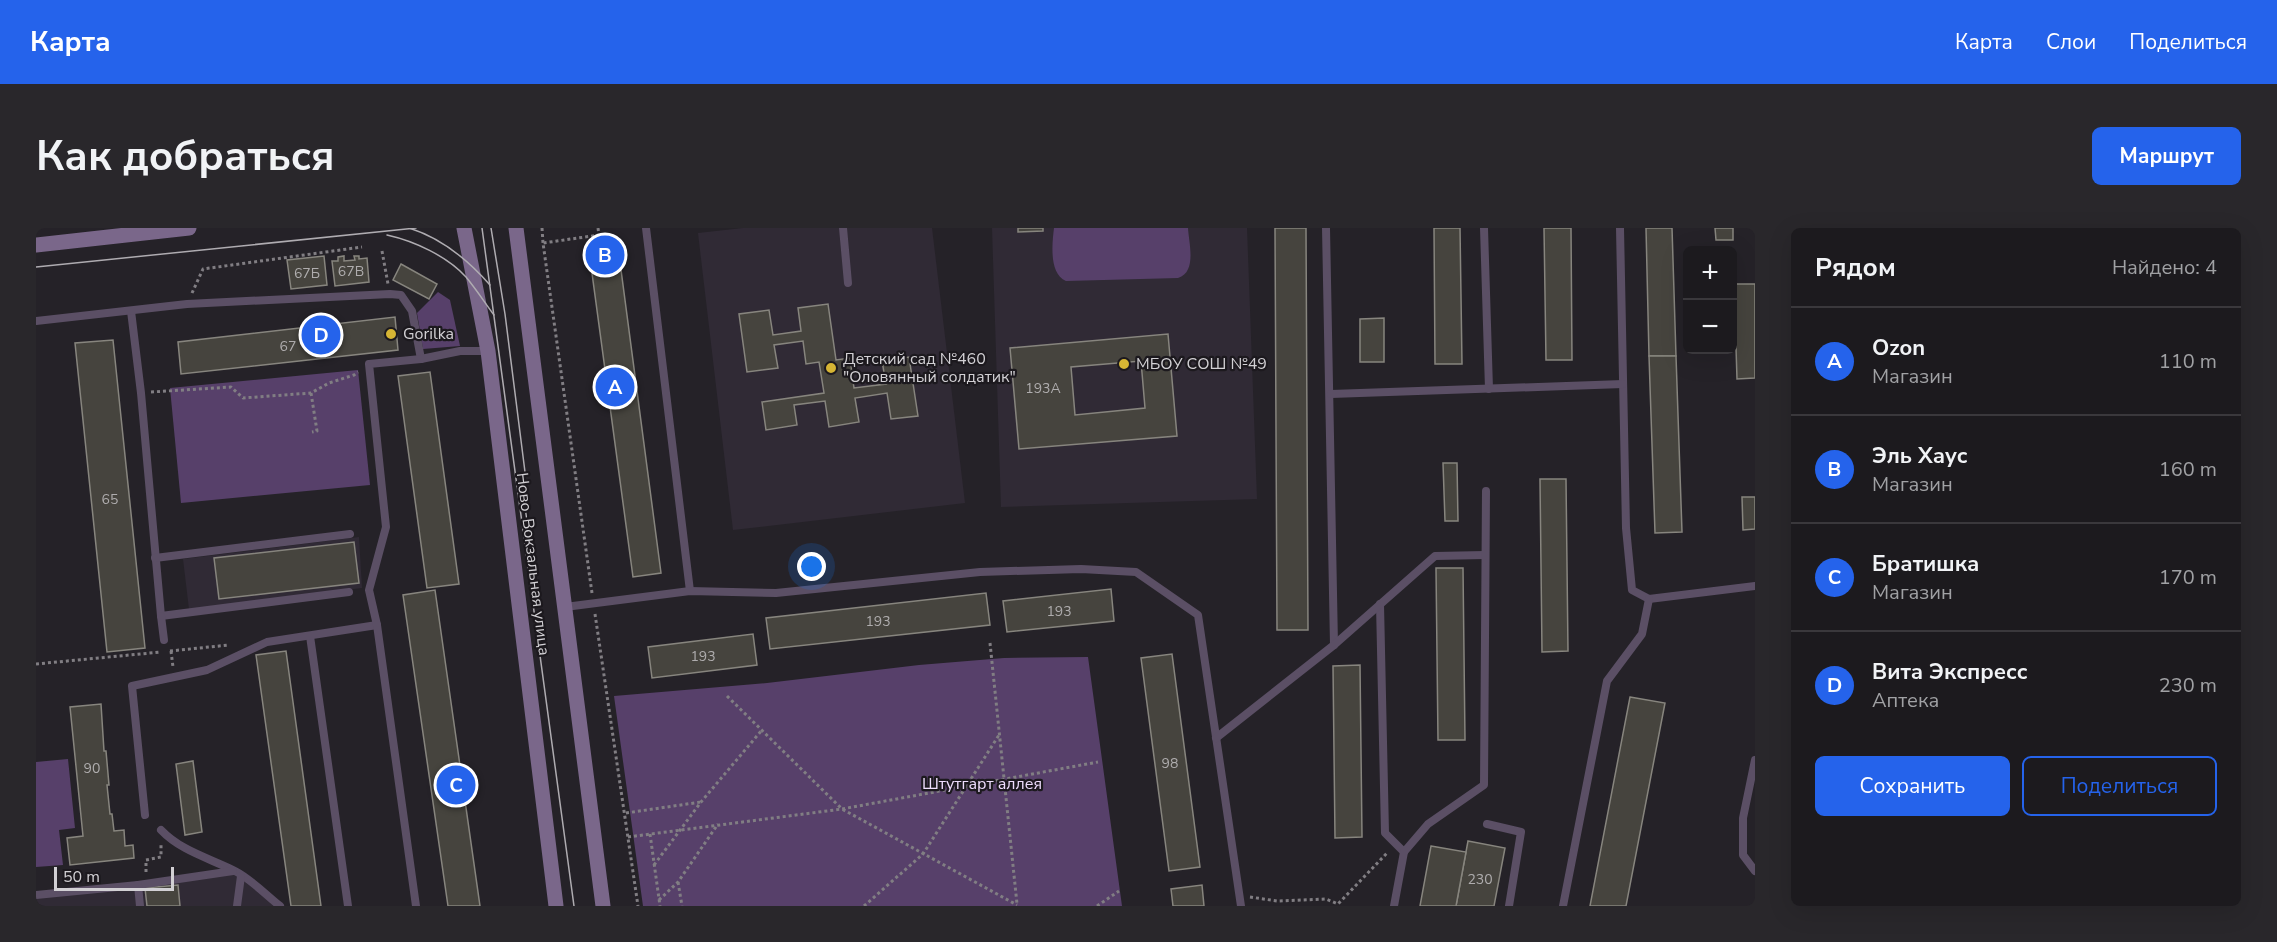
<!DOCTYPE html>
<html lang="ru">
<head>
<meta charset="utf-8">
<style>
  body { margin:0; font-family:"Nunito Sans",sans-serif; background:#29272b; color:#f1f3f6 }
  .controls { position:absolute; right:18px; top:18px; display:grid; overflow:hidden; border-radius:9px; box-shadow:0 6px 24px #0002 }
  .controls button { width:54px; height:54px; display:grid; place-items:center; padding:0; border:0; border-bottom:2px solid #3a383c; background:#1c1a1e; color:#f1f3f6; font:30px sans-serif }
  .scale { position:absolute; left:18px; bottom:15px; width:120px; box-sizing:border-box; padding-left:6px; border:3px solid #d2d0d4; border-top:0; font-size:16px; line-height:21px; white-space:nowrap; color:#d2d0d4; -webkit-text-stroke:4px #1c191e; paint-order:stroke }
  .you { position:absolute; left:776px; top:339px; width:21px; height:21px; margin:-15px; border:4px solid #fff; border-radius:50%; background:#1a73e8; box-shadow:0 0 0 9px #1a73e833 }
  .badge { display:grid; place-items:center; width:39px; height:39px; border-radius:50%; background:#2563eb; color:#fff; font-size:20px; font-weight:700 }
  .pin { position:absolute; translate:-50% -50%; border:3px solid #fff; box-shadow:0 2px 6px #0006 }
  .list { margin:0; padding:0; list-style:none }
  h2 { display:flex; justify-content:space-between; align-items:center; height:78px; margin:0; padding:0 24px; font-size:26px }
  h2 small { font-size:20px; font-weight:400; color:#a0a1a4 }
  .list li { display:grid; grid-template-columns:39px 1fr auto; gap:18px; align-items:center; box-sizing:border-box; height:108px; padding:0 24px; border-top:2px solid #3a383c }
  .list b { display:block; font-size:22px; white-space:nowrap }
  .list p { margin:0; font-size:20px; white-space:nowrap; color:#a0a1a4 }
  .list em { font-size:20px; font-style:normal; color:#a0a1a4 }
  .actions { display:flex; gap:12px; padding:18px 24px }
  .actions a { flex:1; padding:14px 0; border:2px solid #2563eb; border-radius:9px; text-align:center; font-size:21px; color:#2563eb }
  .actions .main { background:#2563eb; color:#fff }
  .map { position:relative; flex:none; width:1719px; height:678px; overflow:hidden; border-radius:9px }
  header { display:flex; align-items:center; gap:36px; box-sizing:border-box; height:84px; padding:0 30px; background:#2563eb; color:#fff }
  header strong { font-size:28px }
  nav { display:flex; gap:33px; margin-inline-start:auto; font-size:21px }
  .intro { display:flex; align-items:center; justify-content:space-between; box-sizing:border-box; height:144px; padding:0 36px }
  h1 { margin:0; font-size:42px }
  .button { padding:15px 27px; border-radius:9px; background:#2563eb; color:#fff; font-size:21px; font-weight:700 }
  main { display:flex; gap:36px; padding:0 36px }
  aside { flex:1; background:#1c1a1e; border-radius:9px; box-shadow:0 6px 24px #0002 }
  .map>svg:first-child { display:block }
</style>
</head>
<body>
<header>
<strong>Карта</strong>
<nav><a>Карта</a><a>Слои</a><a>Поделиться</a></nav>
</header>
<div class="intro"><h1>Как добраться</h1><a class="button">Маршрут</a></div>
<main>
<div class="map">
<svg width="1719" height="678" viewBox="0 0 1719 678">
  <rect width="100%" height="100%" fill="#252228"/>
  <g fill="#302a35">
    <path d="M707 0H896L929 275 697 302 662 5Z"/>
    <path d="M956 0H1211L1221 271 965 279Z"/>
    <path d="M323 309 326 360 153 381 147 331Z"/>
    <path d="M198 643 244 678H0V667Z"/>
  </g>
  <g fill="#57406a">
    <path d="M1018 0H1152C1153 16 1161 44 1142 50L1030 53C1013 46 1016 16 1018 0Z"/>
    <path d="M402 64 414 72 424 118 387 121 381 85Z"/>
    <path d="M322 142 334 257 145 275 134 160Z"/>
    <path d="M1052 429 1086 678H607L578 468 731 455 883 437 968 430Z"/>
    <path d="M32 531 39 600 23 602 27 637 0 639V534Z"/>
  </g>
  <g fill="#46443e" stroke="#87857e" stroke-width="1.5" fill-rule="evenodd">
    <path d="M982 0H1007V3L982 4Z"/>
    <path d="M1239 0H1270L1272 402H1241Z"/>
    <path d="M1398 0H1424L1426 136H1399Z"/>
    <path d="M1508 0H1535L1536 132H1510Z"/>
    <path d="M1610 0H1636L1640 128H1613Z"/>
    <path d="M1679 0H1697V12H1680Z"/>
    <path d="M582 19 625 345 597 349 553 23Z"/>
    <path d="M288 28 291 57 255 61 251 32Z"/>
    <path d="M308 28V33L319 32 318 28H323V31L331 30 333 54 299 58 296 33H302V29Z"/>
    <path d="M365 36 401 56 393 71 357 52Z"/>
    <path d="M1698 56H1719V150L1701 151Z"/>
    <path d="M792 76 800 132 814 130 818 160 850 156 846 133 873 129 882 188 855 191 851 165 819 170 823 194 793 199 789 173 758 177 761 197 730 202 726 174 788 165 783 134 770 136 767 113 738 117 742 140 711 144 703 86 733 82 737 107 765 103 762 80Z"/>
    <path d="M359 89 362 122 145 146 142 114Z"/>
    <path d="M1348 90V134H1324V91Z"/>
    <path d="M1132 106 1141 208 983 221 974 120ZM1105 133 1109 180 1039 187 1035 139Z"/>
    <path d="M77 112 109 420 71 424 39 115Z"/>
    <path d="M1613 128H1640L1646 304 1619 305Z"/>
    <path d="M394 144 423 356 391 360 362 148Z"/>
    <path d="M1407 235H1421L1422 293H1409Z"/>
    <path d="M1504 251H1530L1532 423 1506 424Z"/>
    <path d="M1706 269H1719V301L1707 302Z"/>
    <path d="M318 314 323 355 183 371 178 330Z"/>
    <path d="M1400 340H1427L1429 512H1402Z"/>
    <path d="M1075 361 1078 393 971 404 967 373Z"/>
    <path d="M399 362 444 678H412L367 367Z"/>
    <path d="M950 365 954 397 734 421 730 390Z"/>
    <path d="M717 406 721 437 616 450 612 419Z"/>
    <path d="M250 423 285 678H255L220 427Z"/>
    <path d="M1136 426 1164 639 1133 643 1105 430Z"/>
    <path d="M1324 437 1326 609 1299 610 1297 438Z"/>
    <path d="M1594 469 1629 475 1590 678H1554Z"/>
    <path d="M65 476 68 523H70L73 557H71L74 586H76L78 603 88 602 89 618 97 617 98 630 34 637 31 610 47 608 34 479Z"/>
    <path d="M157 533 166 604 149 607 140 536Z"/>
    <path d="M1432 613 1469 620 1458 678H1420Z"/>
    <path d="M1395 618 1430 624 1420 678H1384Z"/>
    <path d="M142 657 144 678H111L109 660Z"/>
    <path d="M1166 657 1168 678H1137L1135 661Z"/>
  </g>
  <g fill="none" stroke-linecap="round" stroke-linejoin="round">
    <g stroke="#817e83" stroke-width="3" stroke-dasharray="3 3" stroke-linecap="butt">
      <path d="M506 0 507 15"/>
      <path d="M346 23 352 56"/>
      <path d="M156 65 167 41 326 19"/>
      <path d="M115 164 195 159 207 170 275 165 293 155 318 147 322 144"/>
      <path d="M275 165 281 203 276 204"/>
      <path d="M556 365 507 15 563 7 562 0"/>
      <path d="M559 386 602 678"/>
      <path d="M954 415 981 676"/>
      <path d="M134 423 193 417"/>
      <path d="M135 423 137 439"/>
      <path d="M0 436 125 424"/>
      <path d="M691 468 806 581 981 677"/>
      <path d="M590 585 665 574"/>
      <path d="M614 606 624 678"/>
      <path d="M592 609 806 581 1062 534"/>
      <path d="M618 637 665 574 726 502"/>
      <path d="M110 644V632L125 629V617"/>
      <path d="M642 654 646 678"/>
      <path d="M1214 669 1241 673 1290 671 1302 676 1352 624"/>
      <path d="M623 672 642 654 682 596"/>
      <path d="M828 678 887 626 963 507"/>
      <path d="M1061 678 1083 663"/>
    </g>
    <g stroke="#5b4f65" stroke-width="8">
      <path d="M610 0 654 363"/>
      <path d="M807 0 812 55"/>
      <path d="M1290 0 1298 417"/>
      <path d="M1448 0 1453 161"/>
      <path d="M1584 0 1590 300 1596 362 1613 371 1719 358"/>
      <path d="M95 83 105 165 125 388 313 364"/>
      <path d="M0 93 151 76 354 66 365 67 376 83 385 131"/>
      <path d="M1295 166 1587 156"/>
      <path d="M119 330 314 306"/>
      <path d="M1344 376 1349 605 1368 624"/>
      <path d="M529 379 654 363 740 365 944 344 1045 341 1100 344 1162 387 1205 678"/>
      <path d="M125 388 128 412"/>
      <path d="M274 408 312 678"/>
      <path d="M1180 510 1298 417 1399 328 1449 327"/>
      <path d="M1719 532 1707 590V627L1719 643"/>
      <path d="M109 587 96 458 171 442 231 414 341 397"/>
      <path d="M1451 596 1485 604 1473 678"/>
      <path d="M125 602C145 623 173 630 199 643 215 651 230 667 244 678"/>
      <path d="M102 657 197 643"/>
      <path d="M0 667 102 657 104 678"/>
      <path d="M201 678 205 648"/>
      <path d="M380 678 341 397 333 362 350 299 333 136 385 131 424 123H452"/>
      <path d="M1358 678 1368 624 1392 596 1448 557 1450 263"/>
      <path d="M1527 678 1571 453 1606 406 1613 371"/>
    </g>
    <g stroke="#7a678a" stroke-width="15">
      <path d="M428 0 452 123 520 678"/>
      <path d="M480 0 567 678"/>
      <path d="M0 17 153 0"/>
    </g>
    <g stroke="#afacb1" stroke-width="1.5">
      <path d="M373 0C406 10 432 32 454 57"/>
      <path d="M446 0 538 678"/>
      <path d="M455 0 469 86 489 244"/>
      <path d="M351 7C378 13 411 28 430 49 440 61 449 75 458 87"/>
      <path d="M0 39 380 0"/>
    </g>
  </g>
  <g fill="#d6b534" stroke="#1c191e" stroke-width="2">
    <circle cx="355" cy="106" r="6"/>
    <circle cx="1088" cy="136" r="6"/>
    <circle cx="795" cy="140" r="6"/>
  </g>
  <g text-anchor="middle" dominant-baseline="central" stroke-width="4.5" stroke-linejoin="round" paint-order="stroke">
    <g font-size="14" fill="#afadae">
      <text x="315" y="43">67В</text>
      <text x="271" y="45">67Б</text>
      <text x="252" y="118">67</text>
      <text x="1007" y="160">193А</text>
      <text x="74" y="271">65</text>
      <text x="1023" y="383">193</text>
      <text x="842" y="393">193</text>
      <text x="667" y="428">193</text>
      <text x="1134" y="535">98</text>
      <text x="56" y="540">90</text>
      <text x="1444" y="651">230</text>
    </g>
    <g font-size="16" fill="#d2d0d4" stroke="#1c191e" text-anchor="start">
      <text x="367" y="106">Gorilka</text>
      <text x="807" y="131">Детский сад №460<tspan x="807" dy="18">"Оловянный солдатик"</tspan></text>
      <text x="1100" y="136">МБОУ СОШ №49</text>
    </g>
    <g font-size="16" fill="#d2d0d4" stroke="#1c191e">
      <text transform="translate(497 336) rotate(83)">Ново-Вокзальная улица</text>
    </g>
    <g font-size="16" fill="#eeddfd" stroke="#1c191e">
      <text x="946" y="556">Штутгарт аллея</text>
    </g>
  </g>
</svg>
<div class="controls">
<button>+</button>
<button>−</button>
</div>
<div class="scale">50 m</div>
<div class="you"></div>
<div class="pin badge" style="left:579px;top:159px">A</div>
<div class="pin badge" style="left:569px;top:27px">B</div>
<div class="pin badge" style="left:420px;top:557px">C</div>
<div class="pin badge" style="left:285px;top:107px">D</div>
</div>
<aside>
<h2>Рядом<small>Найдено: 4</small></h2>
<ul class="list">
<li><span class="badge">A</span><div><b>Ozon</b><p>Магазин</p></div><em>110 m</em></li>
<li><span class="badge">B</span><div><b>Эль Хаус</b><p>Магазин</p></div><em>160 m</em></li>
<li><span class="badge">C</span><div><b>Братишка</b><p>Магазин</p></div><em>170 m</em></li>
<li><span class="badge">D</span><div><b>Вита Экспресс</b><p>Аптека</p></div><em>230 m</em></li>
</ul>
<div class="actions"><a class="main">Сохранить</a><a>Поделиться</a></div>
</aside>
</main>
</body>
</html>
